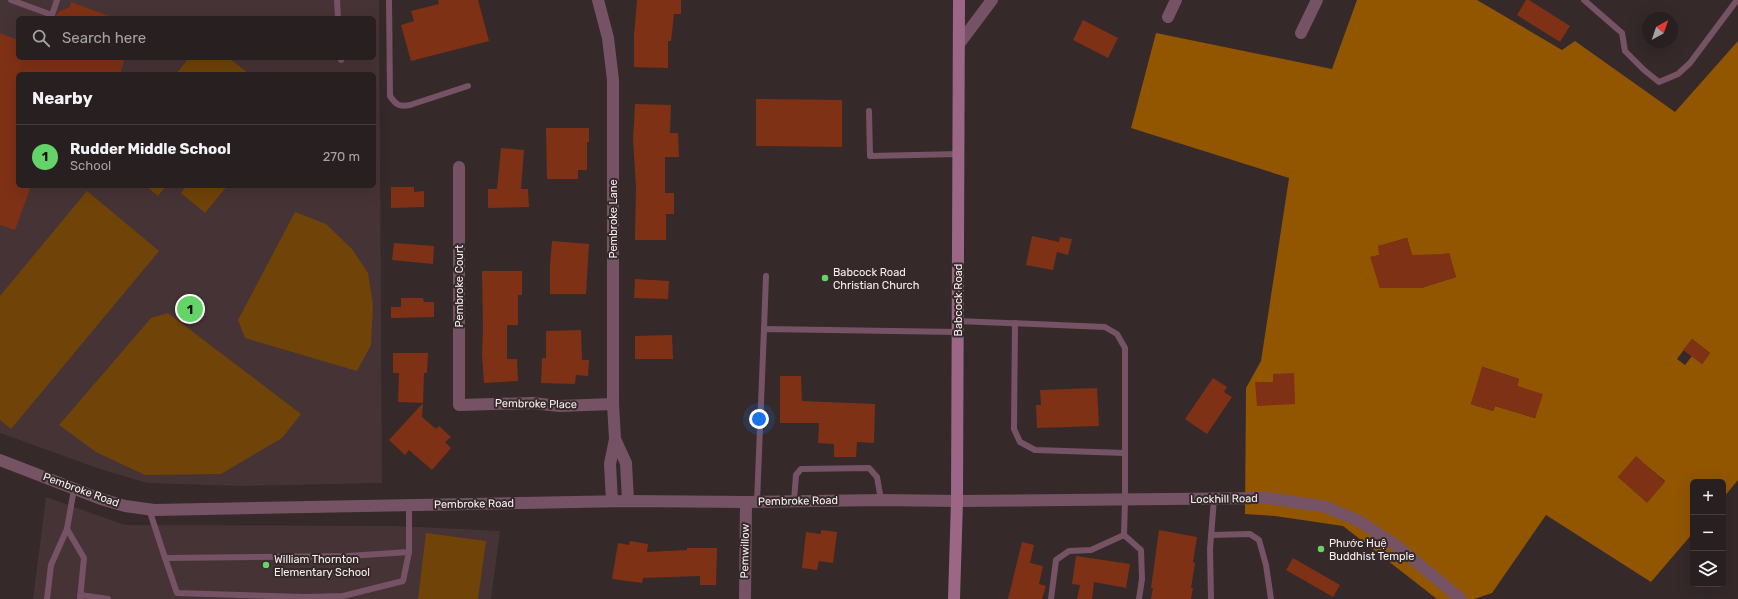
<!DOCTYPE html>
<html lang="en">
<head>
<meta charset="utf-8">
<style>
  body { margin:0; font-family:Rubik,sans-serif; background:#342c2d; color:#f1f3f6 }
  .controls { position:absolute; right:12px; bottom:12px; display:grid; overflow:hidden; border-radius:6px; box-shadow:0 4px 16px #0002 }
  .controls button { width:36px; height:36px; display:grid; place-items:center; padding:0; border:0; border-bottom:1px solid #443d3e; background:#281f20; color:#f1f3f6; font:20px sans-serif }
  .compass { position:absolute; left:1642px; top:12px; width:36px; height:36px; border-radius:50%; background:#281f20; box-shadow:0 4px 16px #0002; rotate:40deg }
  .you { position:absolute; left:759px; top:419px; width:14px; height:14px; margin:-10px; border:3px solid #fff; border-radius:50%; background:#1a73e8; box-shadow:0 0 0 6px #1a73e833 }
  .badge { display:grid; place-items:center; width:26px; height:26px; border-radius:50%; background:#64d468; color:#111; font-size:13px; font-weight:700 }
  .pin { position:absolute; translate:-50% -50%; border:2px solid #fff; box-shadow:0 1px 4px #0006 }
  .list { margin:0; padding:0; list-style:none }
  h2 { display:flex; justify-content:space-between; align-items:center; height:52px; margin:0; padding:0 16px; font-size:17px }
  h2 small { font-size:13px; font-weight:400; color:#a5a2a5 }
  .list li { display:grid; grid-template-columns:26px 1fr auto; gap:12px; align-items:center; box-sizing:border-box; height:64px; padding:0 16px; border-top:1px solid #443d3e }
  .list b { display:block; font-size:15px; white-space:nowrap }
  .list p { margin:0; font-size:13px; white-space:nowrap; color:#a5a2a5 }
  .list em { font-size:13px; font-style:normal; color:#a5a2a5 }
  .icon { flex:none; width:22px; height:22px; fill:none; stroke:currentColor; stroke-width:2; stroke-linecap:round; stroke-linejoin:round }
  .map { position:relative; flex:none; width:1738px; height:599px; overflow:hidden }
  .search { position:absolute; background:#281f20; box-shadow:0 4px 16px #0002; left:16px; top:16px; width:360px; height:44px; display:flex; align-items:center; gap:10px; box-sizing:border-box; padding:0 14px; border-radius:6px; color:#a5a2a5; font-size:15px }
  .panel { position:absolute; background:#281f20; box-shadow:0 4px 16px #0002; left:16px; top:72px; width:360px; height:116px; border-radius:6px }
  .map>svg:first-child { display:block }
</style>
</head>
<body>
<div class="map">
<svg width="1738" height="599" viewBox="0 0 1738 599">
  <rect width="100%" height="100%" fill="#35292a"/>
  <g fill="#463335" fill-rule="evenodd">
    <path d="M0 0H379L382 483 240 486 147 483 100 469 0 433ZM18 18H374V58H18ZM18 74H374V186H18Z"/>
    <path d="M46 497 125 525 396 526 500 531 491 599H33Z"/>
  </g>
  <g fill="#704309">
    <path d="M189 58H229L249 74H176Z"/>
    <path d="M146 186H166L158 196Z"/>
    <path d="M186 186H227L205 213 181 193Z"/>
    <path d="M87 191 159 251 11 429 0 420V296Z"/>
    <path d="M295 212 326 224 352 249 368 273 373 305 371 345 357 371 245 338 238 320Z"/>
    <path d="M168 313 301 414 282 438 221 474 145 475 96 452 59 425 151 318Z"/>
    <path d="M426 533 486 541 478 599H418Z"/>
  </g>
  <path fill="#925600" fill-rule="evenodd" d="M1357 0H1477L1562 50 1575 41 1675 112 1738 41V480L1723 498V482H1693V533L1651 582 1546 515 1492 593 1474 599H1437L1343 526 1275 516 1245 514 1246 388 1261 361 1289 178 1131 128 1156 33 1332 69ZM1407 238 1416 269 1449 253 1456 277 1421 288H1380L1371 257 1379 255V246ZM1692 339 1710 353 1702 364 1692 356 1685 365 1677 359ZM1483 367 1519 379 1517 386 1542 395 1535 418 1495 406 1493 411 1471 404ZM1636 457 1665 481 1647 502 1618 477Z"/>
  <g fill="#7f3116">
    <path d="M438 0H478L489 41 411 61 401 25 414 21 411 11 439 4Z"/>
    <path d="M637 0H681V14H674L671 41H668V68L634 67V36Z"/>
    <path d="M1526 0H1529L1570 26 1560 42 1517 15Z"/>
    <path d="M71 2 112 17V18H55L58 12 70 7Z"/>
    <path d="M1083 20 1118 38 1108 58 1073 40Z"/>
    <path d="M0 33 18 40V58H125L120 74H18V186H31L15 230 0 225Z"/>
    <path d="M756 99 842 100V147L756 146Z"/>
    <path d="M635 104 671 105 670 133H678L679 157H665V193H674V214H666V240H635L636 187 633 139Z"/>
    <path d="M546 128H589V142H587V170H578V179H547Z"/>
    <path d="M501 148 524 150 521 189H528L529 207 488 208V189H497Z"/>
    <path d="M391 187H414V192L424 191V207L391 208Z"/>
    <path d="M1032 236 1059 242 1060 237 1072 239 1068 255 1057 252 1053 270 1026 265Z"/>
    <path d="M1407 238 1412 255 1443 254 1449 253 1456 277 1421 288H1380L1370 257 1379 255 1378 246Z"/>
    <path d="M552 241 589 244 586 294H550V265Z"/>
    <path d="M394 243 434 246 433 264 392 260Z"/>
    <path d="M482 271H522V295H518V325H507V359H517L518 381 484 383 482 354 483 330Z"/>
    <path d="M635 279 669 281 668 299 634 298Z"/>
    <path d="M401 298H423L424 302H434V317L391 318V307H401Z"/>
    <path d="M581 330 582 360H589L588 376 576 375 575 384 541 383 542 358H546V331Z"/>
    <path d="M672 335 673 359H635V336Z"/>
    <path d="M1692 339 1710 353 1702 364 1683 350Z"/>
    <path d="M393 353H428L427 373H424L423 403 398 402 399 373H393Z"/>
    <path d="M1482 367 1519 379 1517 386 1543 394 1535 418 1495 406 1493 411 1471 404Z"/>
    <path d="M1294 373 1295 404 1257 406 1255 382H1273V374Z"/>
    <path d="M780 376H801L802 401 875 404 874 443 857 442 856 457H834V444L818 443 819 423H780Z"/>
    <path d="M1213 378 1227 387 1224 392 1232 397 1207 434 1185 419Z"/>
    <path d="M1097 388 1099 426 1037 428 1036 405H1041L1040 390Z"/>
    <path d="M423 403 422 417 436 429 439 426 451 437 445 442 451 448 432 470 409 450 405 455 389 440Z"/>
    <path d="M1636 456 1665 482 1647 503 1618 477Z"/>
    <path d="M821 530 837 532 833 563 819 561 817 570 802 568 806 532 821 534Z"/>
    <path d="M1159 530 1197 537 1193 562 1195 563 1191 588H1193L1191 599H1151L1153 588H1151Z"/>
    <path d="M630 541 648 544 647 552 687 550V548H717L716 585H700V576L643 578 642 583 612 579 618 543 629 545Z"/>
    <path d="M1022 542 1034 545 1030 563 1043 566 1039 584 1046 586 1042 599H1008Z"/>
    <path d="M1076 556 1130 564 1126 588 1094 582 1092 599H1077L1080 585 1072 584Z"/>
    <path d="M1293 558 1340 585 1333 597 1286 570Z"/>
  </g>
  <g fill="none" stroke-linecap="round" stroke-linejoin="round">
    <g stroke="#755365" stroke-width="6">
      <path d="M11 0 52 15 57 0"/>
      <path d="M337 0 338 18"/>
      <path d="M389 0 390 96C396 105 399 107 410 105L468 86"/>
      <path d="M1584 0 1622 33 1625 51 1644 70 1659 82 1678 74 1690 63 1737 0"/>
      <path d="M341 58V60"/>
      <path d="M869 111 870 156 959 154"/>
      <path d="M958 321 1105 327 1117 334 1125 348V500L1124 535 1141 550 1142 579 1139 599"/>
      <path d="M1015 323 1014 429 1020 442 1035 450 1125 453"/>
      <path d="M764 329 766 276"/>
      <path d="M74 489 67 529 84 558 80 599"/>
      <path d="M794 501 796 475 801 469 869 468 877 477 881 500"/>
      <path d="M757 502 764 329 958 332"/>
      <path d="M149 509 165 558 348 556 409 552V505"/>
      <path d="M1211 535 1250 534 1259 540 1266 565 1271 599"/>
      <path d="M165 558 177 593 304 597 343 596 403 581 409 552"/>
      <path d="M80 595 108 599"/>
      <path d="M47 599 51 565 67 529"/>
      <path d="M1051 599 1056 560 1069 551 1091 550 1124 535"/>
      <path d="M1211 599 1210 549 1214 499"/>
    </g>
    <g stroke="#755365" stroke-width="12">
      <path d="M598 0 608 38 613 80V404L615 439 610 464 612 501"/>
      <path d="M1168 17 1176 0"/>
      <path d="M1301 33 1317 0"/>
      <path d="M959 44 992 0"/>
      <path d="M459 167V405L532 403 560 406 613 404"/>
      <path d="M615 439 626 463 628 501"/>
      <path d="M0 460 101 499 125 506 154 510 628 501 746 502 881 500 957 501 1268 498 1326 507 1359 521 1397 546 1461 599"/>
      <path d="M745 599 746 502"/>
    </g>
    <path stroke="#9c6785" stroke-width="12" d="M954 599 957 501 959 0"/>
  </g>
  <g fill="#64d468" stroke="#35292a" stroke-width="1.5">
    <circle cx="825" cy="278" r="4"/>
    <circle cx="1321" cy="549" r="4"/>
    <circle cx="266" cy="565" r="4"/>
  </g>
  <g text-anchor="middle" dominant-baseline="central" stroke-width="4" stroke-linejoin="round" paint-order="stroke">
    <g font-size="11" fill="#f8eff0" stroke="#35292a">
      <text transform="translate(613 219) rotate(-90)">Pembroke Lane</text>
      <text transform="translate(459 286) rotate(-90)">Pembroke Court</text>
      <text transform="translate(958 300) rotate(-90)">Babcock Road</text>
      <text transform="translate(536 404) rotate(1)">Pembroke Place</text>
      <text transform="translate(81 490) rotate(20)">Pembroke Road</text>
      <text transform="translate(1224 499) rotate(-1)">Lockhill Road</text>
      <text transform="translate(798 501) rotate(-1)">Pembroke Road</text>
      <text transform="translate(474 504) rotate(-1)">Pembroke Road</text>
      <text transform="translate(745 551) rotate(-89)">Pemwillow</text>
    </g>
    <g font-size="11" fill="#f8eff0" stroke="#35292a" text-anchor="start">
      <text x="833" y="272">Babcock Road<tspan x="833" dy="13">Christian Church</tspan></text>
      <text x="1329" y="543">Phước Huệ<tspan x="1329" dy="13">Buddhist Temple</tspan></text>
      <text x="274" y="559">William Thornton<tspan x="274" dy="13">Elementary School</tspan></text>
    </g>
  </g>
</svg>
<div class="controls">
<button>+</button>
<button>−</button>
<button><svg class="icon" aria-label="layers" viewBox="0 0 24 24"><path d="M12 4l9 5-9 5-9-5zM3 14l9 5 9-5"/></svg></button>
</div>
<svg class="compass" viewBox="-18 -18 36 36"><path d="M0-13l5 13h-10z" fill="#e53935"/><path d="M0 13l5-13h-10z" fill="#a5a2a5"/></svg>
<div class="you"></div>
<div class="pin badge" style="left:190px;top:309px">1</div>
<div class="search"><svg class="icon" aria-label="search" viewBox="0 0 24 24"><circle cx="10" cy="10" r="6"/><path d="M15 15l6 6"/></svg>Search here</div>
<section class="panel">
<h2>Nearby<small></small></h2>
<ul class="list">
<li><span class="badge">1</span><div><b>Rudder Middle School</b><p>School</p></div><em>270 m</em></li>
</ul>
</section>
</div>
</body>
</html>
